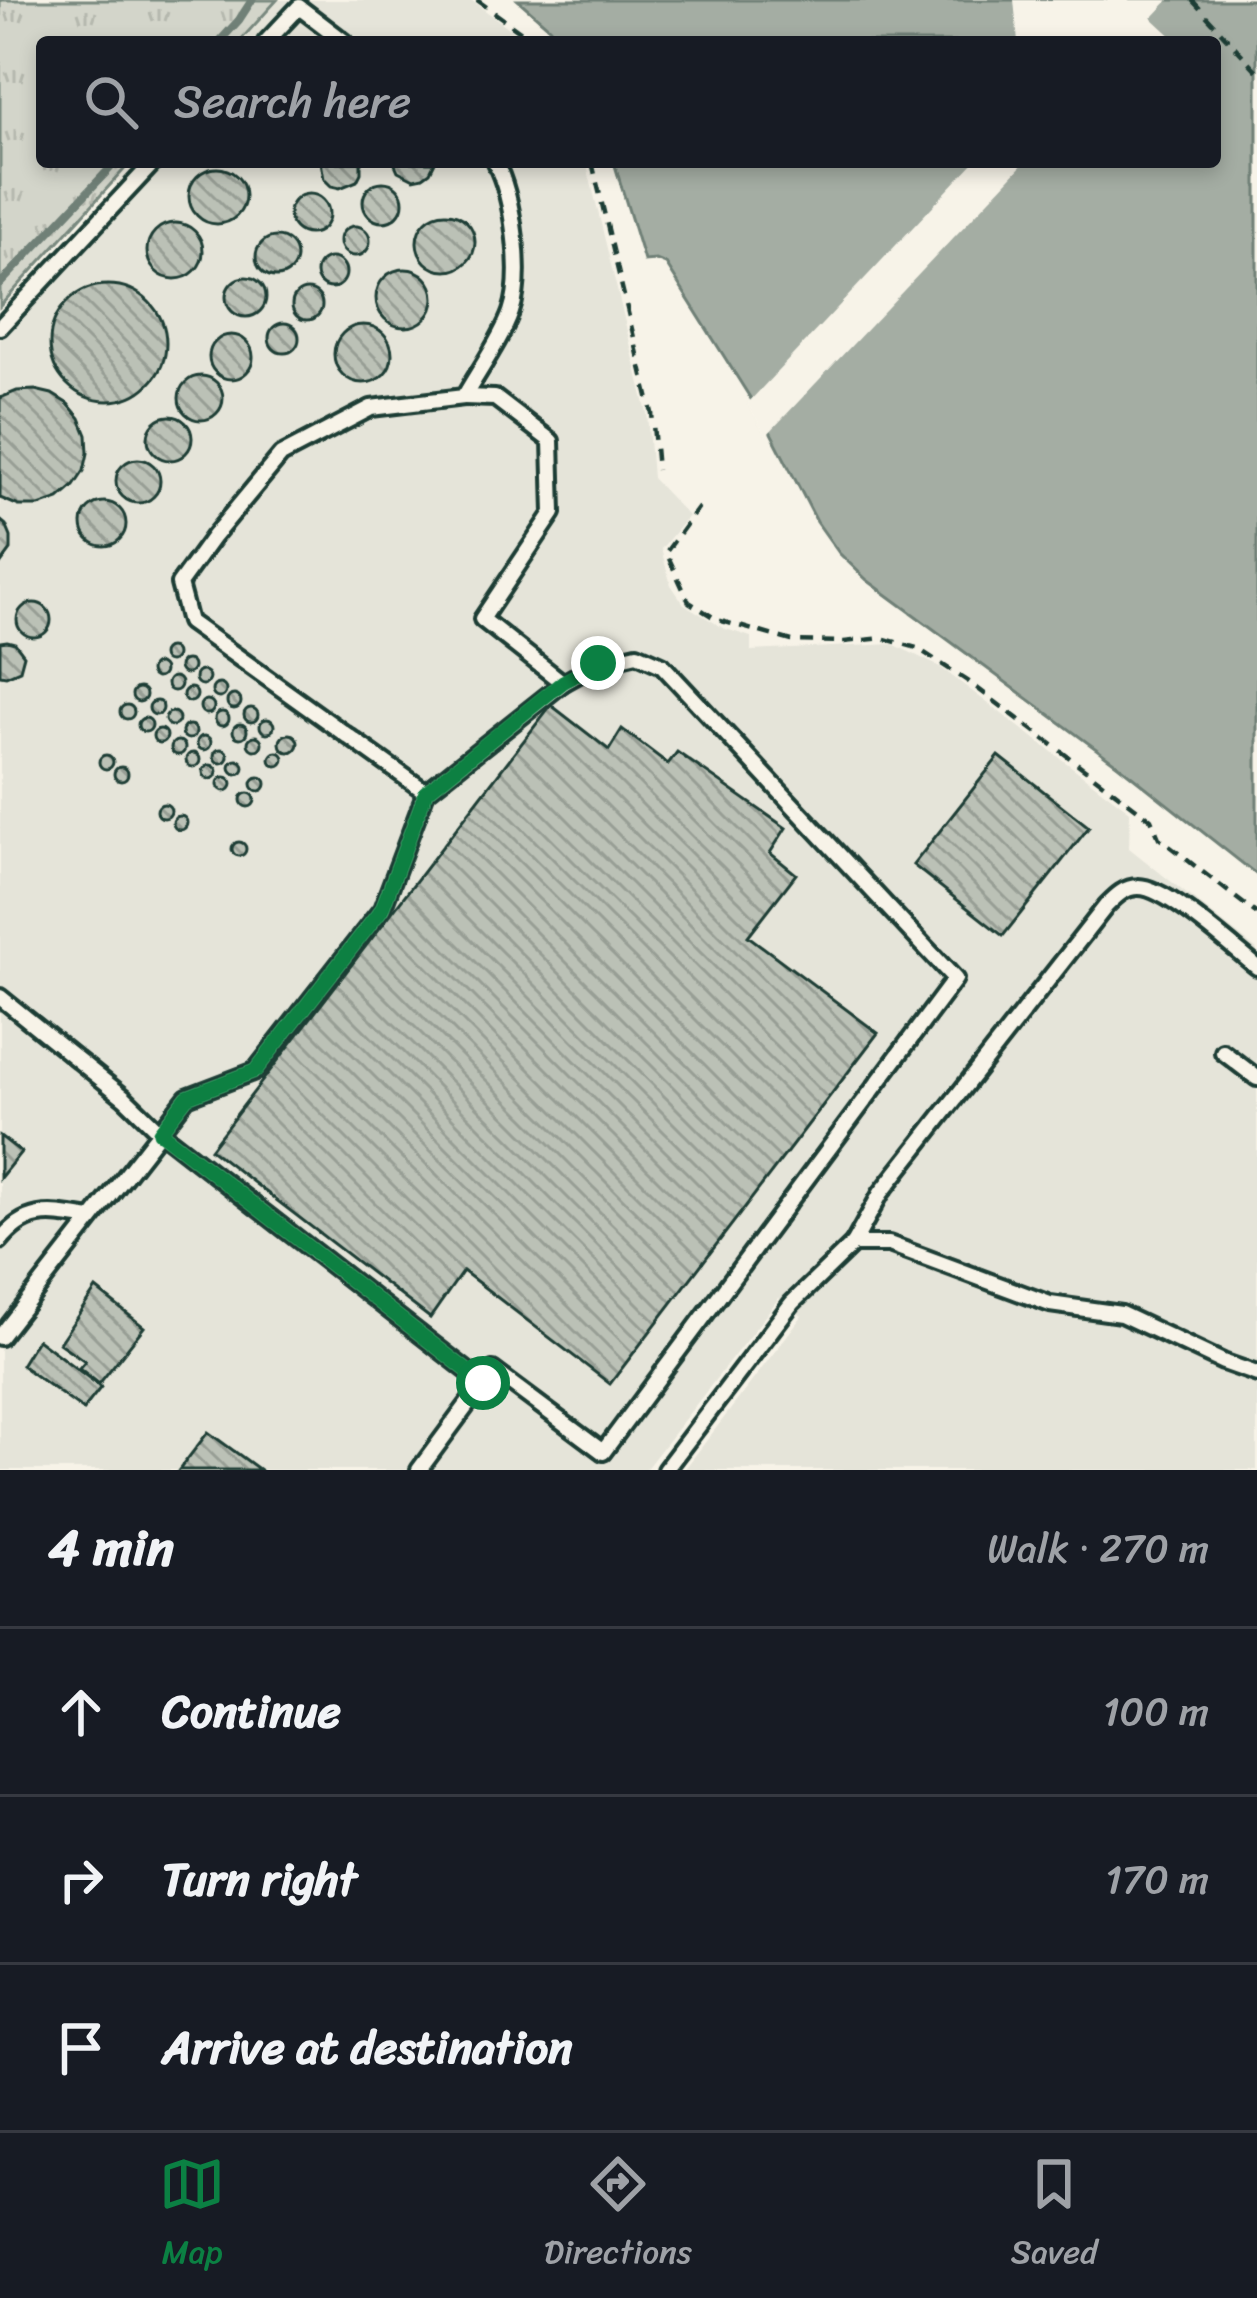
<!DOCTYPE html>
<html lang="en">
<head>
<meta charset="utf-8">
<style>
  body { margin:0; font-family:Sriracha,sans-serif; background:#20242c; color:#f1f3f6 }
  .stop { position:absolute; width:36px; height:36px; margin:-27px; border:9px solid #0b8043; border-radius:50%; background:#fff }
  .stop.end { background:#0b8043; border-color:#fff; box-shadow:0 3px 12px #0008 }
  .list { margin:0; padding:0; list-style:none }
  h2 { display:flex; justify-content:space-between; align-items:center; height:156px; margin:0; padding:0 48px; font-size:51px }
  h2 small { font-size:39px; font-weight:400; color:#9ea1a6 }
  .list li { display:grid; grid-template-columns:78px 1fr auto; gap:36px; align-items:center; box-sizing:border-box; height:168px; padding:0 48px; border-top:3px solid #363941 }
  .list b { display:block; font-size:45px; white-space:nowrap }
  .list em { font-size:39px; font-style:normal; color:#9ea1a6 }
  .icon { flex:none; width:66px; height:66px; fill:none; stroke:currentColor; stroke-width:2; stroke-linecap:round; stroke-linejoin:round }
  .map { position:relative; flex:none; width:1257px; height:1470px; overflow:hidden }
  .search { position:absolute; background:#171b24; box-shadow:0 6px 18px #0003; left:36px; right:36px; top:36px; height:132px; display:flex; align-items:center; gap:30px; box-sizing:border-box; padding:0 42px; border-radius:12px; color:#9ea1a6; font-size:45px }
  .sheet { height:660px; background:#171b24 }
  nav { display:flex; justify-content:space-around; align-items:center; box-sizing:border-box; height:168px; border-top:3px solid #363941; background:#171b24; font-size:33px; color:#9ea1a6 }
  nav a { display:grid; justify-items:center; gap:6px }
  nav .on { color:#0b8043 }
  .map>svg:first-child { display:block }
</style>
</head>
<body>
<div class="map">
<svg width="1257" height="1470" viewBox="0 0 1257 1470">
  <defs>
    <pattern id="grass-tufts" width="24" height="20" patternUnits="userSpaceOnUse" patternTransform="scale(3)"><rect width="24" height="20" fill="#d3d5ca"/><path d="M3 7l-1-3M5 7V3M7 7l1-3M15 17l-1-3M17 17v-4M19 17l1-3" fill="none" stroke="#b5b8ae"/></pattern>
    <pattern id="building-back-hatch" width="6" height="6" patternUnits="userSpaceOnUse" patternTransform="scale(3)"><rect width="6" height="6" fill="#bbc1b6"/><path d="M-1 5l2 2M0 0l6 6M5-1l2 2" fill="none" stroke="#979e95"/></pattern>
  </defs>
  <rect width="100%" height="100%" fill="#f7f3e8"/>
  <filter id="ink" filterUnits="userSpaceOnUse"><feTurbulence type="fractalNoise" baseFrequency=".00833" numOctaves="2"/><feDisplacementMap in="SourceGraphic" scale="24" xChannelSelector="R" yChannelSelector="G"/><feConvolveMatrix kernelMatrix="1 2 1 2 8 2 1 2 1" color-interpolation-filters="sRGB"/></filter>
  <g filter="url(#ink)">
    <g fill="#e5e4d9">
      <path d="M278 0H471L528 42H242Z"/>
      <path d="M138 162H586L647 413 652 478 688 516 661 549 671 585 684 604 723 628 751 637V651L893 644 940 667 1130 811 1129 848 1257 950V1470H684L802 1316 779 1298 645 1470H0V321Z"/>
    </g>
    <path fill="url(#grass-tufts)" stroke="#79897f" stroke-width="3" d="M0 0H277L239 42H42V162H131L0 306Z"/>
    <path fill="#a4ada3" stroke="#6f8077" stroke-width="3" d="M518 0H1257V875L1118 765 867 580 839 553 817 522 766 423 666 264 656 260 644 261 614 162H1215V42H561L549 27Z"/>
    <g fill="#f7f3e8">
      <path d="M1014 0H1169L1152 18 1178 42H1018Z"/>
      <path d="M974 162H1025L766 436 747 404Z"/>
    </g>
    <g fill="none" stroke-linecap="round" stroke-linejoin="round">
      <g stroke="#6f8077" stroke-width="8">
        <path d="M219 42 239 20 252 0"/>
        <path d="M0 284 116 162"/>
      </g>
    </g>
    <g fill="url(#building-back-hatch)" stroke="#1f3d34" stroke-width="3">
      <path d="M321 162H361V173L357 181 340 188 331 186 324 179Z"/>
      <path d="M394 162H435L430 172 423 177 414 179 398 171Z"/>
      <circle cx="217" cy="196" r="28"/>
      <circle cx="383" cy="202" r="20"/>
      <circle cx="309" cy="214" r="20"/>
      <circle cx="446" cy="242" r="29"/>
      <circle cx="175" cy="251" r="28"/>
      <circle cx="355" cy="241" r="15"/>
      <circle cx="276" cy="257" r="20"/>
      <circle cx="331" cy="273" r="15"/>
      <circle cx="405" cy="298" r="29"/>
      <circle cx="246" cy="297" r="20"/>
      <circle cx="108" cy="343" r="58"/>
      <circle cx="307" cy="305" r="15"/>
      <circle cx="284" cy="338" r="15"/>
      <circle cx="363" cy="354" r="29"/>
      <circle cx="231" cy="357" r="22"/>
      <circle cx="201" cy="398" r="22"/>
      <path d="M35 390 52 394 68 404 80 418 87 435 88 453 84 471 74 486 59 499 39 506H19L0 498V398L17 391Z"/>
      <circle cx="170" cy="438" r="22"/>
      <circle cx="138" cy="481" r="22"/>
      <circle cx="104" cy="524" r="22"/>
      <path d="M0 520 6 525 11 537V550L0 565Z"/>
      <circle cx="34" cy="620" r="17"/>
      <path d="M7 641 15 643 24 655 20 670 6 676 0 675V642Z"/>
      <circle cx="169" cy="655" r="7"/>
      <circle cx="186" cy="667" r="7"/>
      <circle cx="157" cy="671" r="7"/>
      <circle cx="202" cy="678" r="7"/>
      <circle cx="174" cy="684" r="7"/>
      <circle cx="219" cy="691" r="7"/>
      <circle cx="190" cy="695" r="7"/>
      <circle cx="139" cy="695" r="7"/>
      <circle cx="234" cy="702" r="7"/>
      <circle cx="207" cy="707" r="7"/>
      <circle cx="156" cy="708" r="7"/>
      <circle cx="127" cy="712" r="7"/>
      <path d="M551 705 609 750 622 729 668 764 677 752 786 828 770 853 796 874 748 936 878 1033 610 1384 463 1271 430 1318 210 1149Z"/>
      <circle cx="251" cy="715" r="7"/>
      <circle cx="222" cy="719" r="7"/>
      <circle cx="172" cy="719" r="7"/>
      <circle cx="145" cy="725" r="7"/>
      <circle cx="267" cy="726" r="7"/>
      <circle cx="240" cy="731" r="7"/>
      <circle cx="189" cy="732" r="7"/>
      <circle cx="160" cy="736" r="7"/>
      <circle cx="289" cy="743" r="9"/>
      <circle cx="255" cy="743" r="7"/>
      <circle cx="204" cy="743" r="7"/>
      <circle cx="178" cy="748" r="7"/>
      <circle cx="221" cy="756" r="7"/>
      <circle cx="277" cy="759" r="7"/>
      <circle cx="193" cy="760" r="7"/>
      <circle cx="106" cy="762" r="7"/>
      <path d="M999 756 1089 827 1003 936 913 865Z"/>
      <circle cx="237" cy="767" r="7"/>
      <circle cx="210" cy="772" r="7"/>
      <circle cx="121" cy="774" r="7"/>
      <circle cx="259" cy="784" r="7"/>
      <circle cx="225" cy="784" r="7"/>
      <circle cx="248" cy="800" r="7"/>
      <circle cx="164" cy="811" r="7"/>
      <circle cx="180" cy="823" r="7"/>
      <circle cx="239" cy="849" r="7"/>
      <path d="M0 1136 21 1152 0 1178Z"/>
      <path d="M96 1289 144 1327 99 1384 79 1368 85 1361 59 1343Z"/>
      <path d="M37 1339 101 1387 83 1410 21 1365Z"/>
      <path d="M208 1432 260 1470H179Z"/>
    </g>
    <g fill="none" stroke-linecap="round" stroke-linejoin="round">
      <g stroke="#1f3d34" stroke-width="22">
        <g id="service">
          <path d="M266 42 299 7 345 42"/>
          <path d="M0 327 154 162"/>
          <path d="M464 397 495 398 551 441 553 513 482 619 563 683"/>
          <path d="M0 997 125 1098 160 1132 483 1383"/>
          <path d="M1223 1052 1257 1078"/>
          <path d="M0 1241C28 1206 52 1213 91 1219"/>
          <path d="M853 1244 881 1193 1106 906C1115 897 1124 887 1138 887 1166 886 1233 948 1257 967"/>
          <path d="M0 1337 187 1097 255 1071 382 909 426 792"/>
          <path d="M419 1470 493 1370 603 1452 955 979 662 665 637 654 599 663 563 683 426 792 189 622 179 584 213 537 281 455 371 408 464 397C478 372 502 338 511 312 524 275 513 196 495 162"/>
          <path d="M665 1470 792 1303 853 1244H889L1050 1304 1121 1314 1223 1362 1257 1374"/>
        </g>
      </g>
      <g stroke="#1f3d34" stroke-width="4.5" stroke-dasharray="12 9" stroke-linecap="butt">
        <path d="M477 0 535 42"/>
        <path d="M1192 0 1257 71"/>
        <path d="M592 162 652 413 657 470"/>
        <path d="M699 507 666 552 689 602 718 620 792 641 844 642 882 638 917 648 969 682 1151 819 1159 838 1257 914"/>
      </g>
      <use href="#service" stroke="#f7f3e8" stroke-width="14"/>
    </g>
  </g>
  <g fill="none" stroke-linecap="round" stroke-linejoin="round" filter="url(#ink)">
    <path stroke="#0b8043" stroke-width="15" d="M483 1383 160 1132 187 1097 255 1071 382 909 426 792 563 682 598 663"/>
  </g>
</svg>
<div class="stop" style="left:483px;top:1383px"></div>
<div class="stop end" style="left:598px;top:663px"></div>
<div class="search"><svg class="icon" aria-label="search" viewBox="0 0 24 24"><circle cx="10" cy="10" r="6"/><path d="M15 15l6 6"/></svg>Search here</div>
</div>
<section class="sheet">
<h2>4 min<small>Walk · 270 m</small></h2>
<ul class="list">
<li><svg class="icon" aria-label="ahead" viewBox="0 0 24 24"><path d="M12 20V5M6 11l6-6 6 6"/></svg><div><b>Continue</b></div><em>100 m</em></li>
<li><svg class="icon" aria-label="right" viewBox="0 0 24 24"><path d="M7 20v-9h11M14 6l5 5-5 5"/></svg><div><b>Turn right</b></div><em>170 m</em></li>
<li><svg class="icon" aria-label="arrive" viewBox="0 0 24 24"><path d="M6 21V4h12l-3 4 3 4H6"/></svg><div><b>Arrive at destination</b></div></li>
</ul>
</section>
<nav>
<a class="on"><svg class="icon" aria-label="map" viewBox="0 0 24 24"><path d="M3 6l6-2 6 2 6-2v14l-6 2-6-2-6 2zM9 4v14M15 6v14"/></svg>Map</a>
<a><svg class="icon" aria-label="directions" viewBox="0 0 24 24"><path d="M12 3l9 9-9 9-9-9zM9 14v-3h6M13 9l2 2-2 2"/></svg>Directions</a>
<a><svg class="icon" aria-label="saved" viewBox="0 0 24 24"><path d="M7 4h10v16l-5-4-5 4z"/></svg>Saved</a>
</nav>
</body>
</html>
